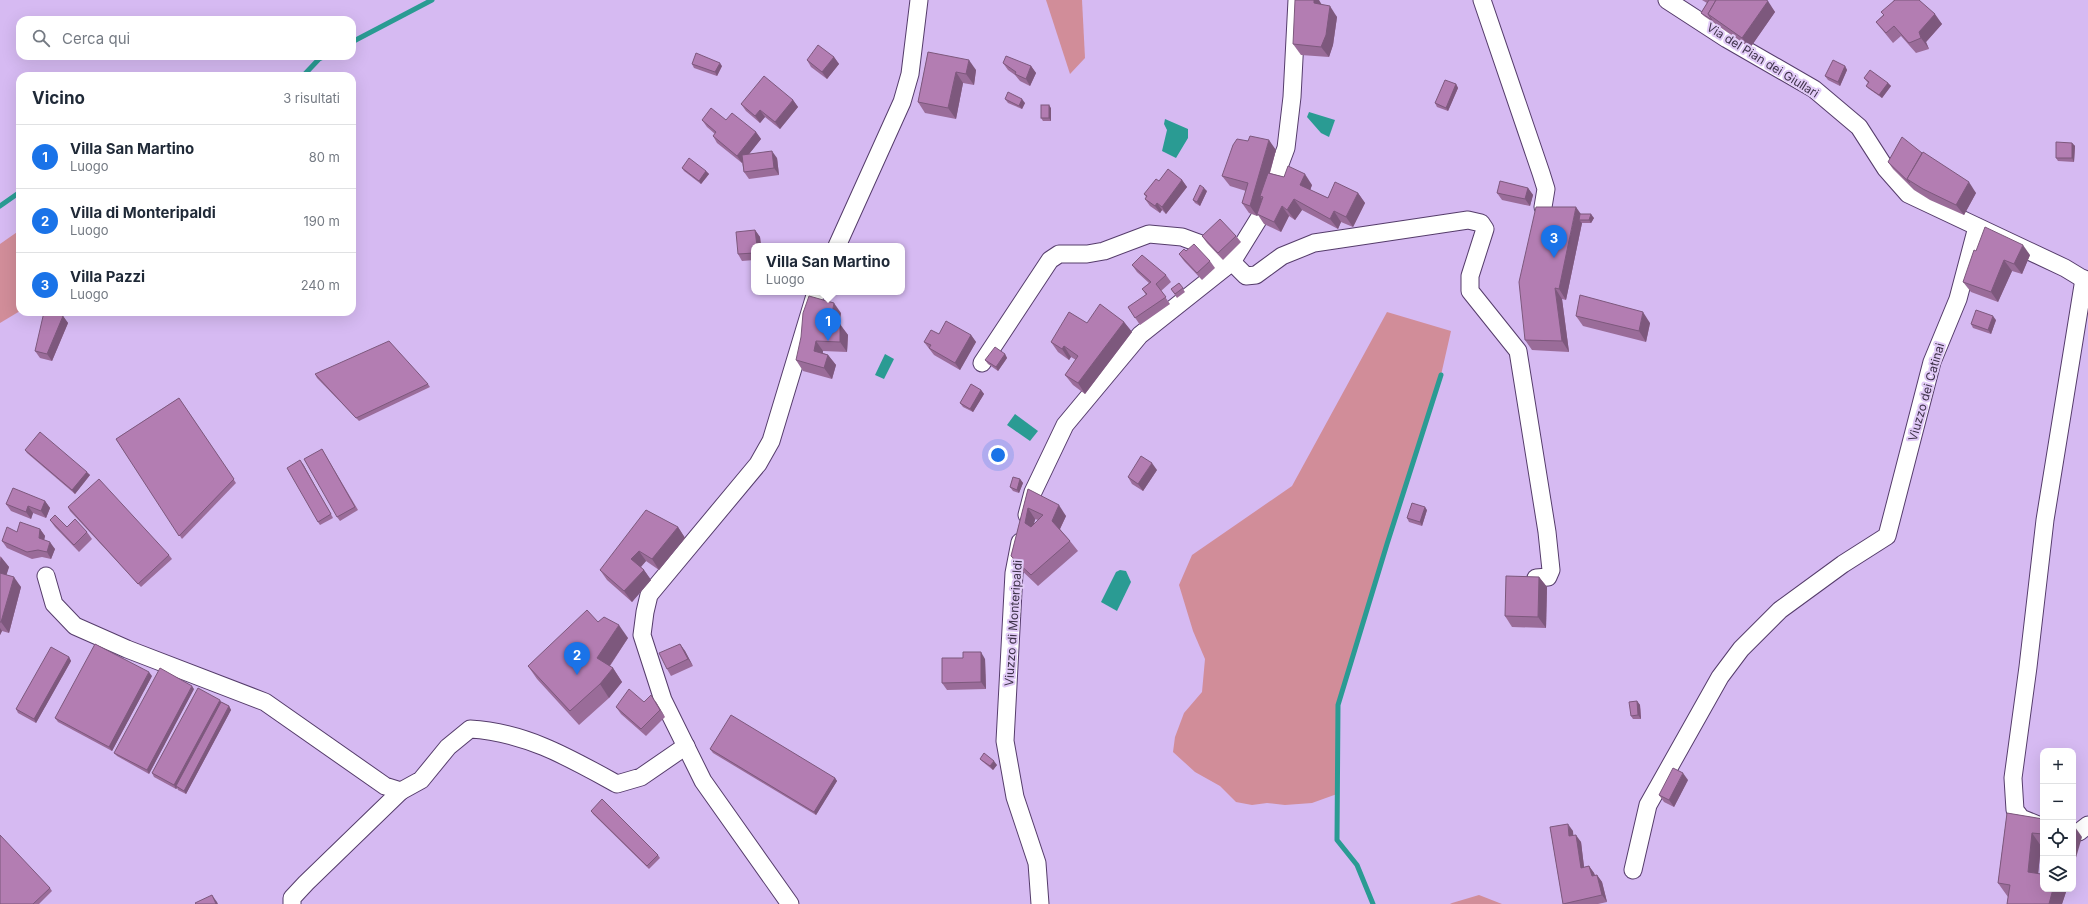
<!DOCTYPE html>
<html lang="it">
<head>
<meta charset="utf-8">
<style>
  body { margin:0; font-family:Inter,sans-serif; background:#f6f6f7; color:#1f2937 }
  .controls { position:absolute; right:12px; bottom:12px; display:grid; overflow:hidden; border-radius:8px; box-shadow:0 4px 16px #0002 }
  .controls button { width:36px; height:36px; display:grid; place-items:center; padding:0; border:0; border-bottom:1px solid #e0e1e3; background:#fff; color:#1f2937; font:20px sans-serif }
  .you { position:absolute; left:998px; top:455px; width:14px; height:14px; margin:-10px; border:3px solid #fff; border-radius:50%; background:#1a73e8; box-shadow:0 0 0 6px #1a73e833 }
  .badge { display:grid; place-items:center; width:26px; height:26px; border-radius:50%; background:#1a73e8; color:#fff; font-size:13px; font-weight:700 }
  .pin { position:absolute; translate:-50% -33px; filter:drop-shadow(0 1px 2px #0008) }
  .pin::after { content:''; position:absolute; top:21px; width:14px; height:12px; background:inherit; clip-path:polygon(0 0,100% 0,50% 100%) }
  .popup { position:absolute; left:751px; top:243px; width:154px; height:52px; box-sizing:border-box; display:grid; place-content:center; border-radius:8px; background:#fff; filter:drop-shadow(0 1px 3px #0005); font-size:13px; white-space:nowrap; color:#747a83 }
  .popup b { font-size:15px; color:#1f2937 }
  .popup::after { content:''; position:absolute; left:50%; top:100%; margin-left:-8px; border:8px solid transparent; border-top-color:#fff }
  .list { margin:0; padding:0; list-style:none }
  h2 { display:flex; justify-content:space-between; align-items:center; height:52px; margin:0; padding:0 16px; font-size:17px }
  h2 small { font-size:13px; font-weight:400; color:#747a83 }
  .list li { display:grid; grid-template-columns:26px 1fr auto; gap:12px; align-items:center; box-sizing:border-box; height:64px; padding:0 16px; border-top:1px solid #e0e1e3 }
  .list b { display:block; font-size:15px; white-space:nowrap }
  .list p { margin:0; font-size:13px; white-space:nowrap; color:#747a83 }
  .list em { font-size:13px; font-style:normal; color:#747a83 }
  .icon { flex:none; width:22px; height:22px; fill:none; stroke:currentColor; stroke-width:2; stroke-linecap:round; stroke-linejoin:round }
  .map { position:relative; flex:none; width:2088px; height:904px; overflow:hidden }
  .search { position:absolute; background:#fff; box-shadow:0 4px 16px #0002; left:16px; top:16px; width:340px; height:44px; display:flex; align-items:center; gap:10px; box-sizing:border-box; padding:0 14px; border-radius:12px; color:#747a83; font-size:15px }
  .panel { position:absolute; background:#fff; box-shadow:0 4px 16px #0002; left:16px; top:72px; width:340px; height:244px; border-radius:12px }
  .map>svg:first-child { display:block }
</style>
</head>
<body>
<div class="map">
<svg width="2088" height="904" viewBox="0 0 2088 904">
  <rect width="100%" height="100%" fill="#d6baf2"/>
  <g fill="#d18d99">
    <path d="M1046 0H1082L1085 58 1070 74Z"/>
    <path d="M20 230V311L0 323V244Z"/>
    <path d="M1387 312 1451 331 1441 375 1387 544 1338 705 1337 794 1312 803 1285 805 1267 803 1252 805 1236 802 1220 786 1195 772 1173 752 1175 737 1184 713 1202 692 1205 659 1193 631 1179 585 1192 555 1292 486Z"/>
    <path d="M1479 895 1502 904H1450L1452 903Z"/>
  </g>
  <g fill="#2a9b93">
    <path d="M1309 112 1335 120 1329 137 1321 133 1307 117Z"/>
    <path d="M1165 119 1188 129V138L1176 158 1162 151 1167 130 1164 124Z"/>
    <path d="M885 354 894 359 884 379 875 375Z"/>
    <path d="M1015 414 1038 431 1030 441 1007 425Z"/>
    <path d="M1120 570 1126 571 1131 582 1117 611 1101 602 1116 572Z"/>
  </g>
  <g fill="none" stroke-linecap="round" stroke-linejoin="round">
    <g stroke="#2a9b93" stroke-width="5">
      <path d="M352 42 432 0"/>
      <path d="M303 76 319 59 325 56"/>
      <path d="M0 206 20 192"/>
      <path d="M1373 904 1357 865 1337 840 1338 705 1387 544 1441 375"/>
    </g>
    <g stroke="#553c6b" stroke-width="19">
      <g id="minor">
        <path d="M1482 0 1541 173 1546 189 1543 207"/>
        <path d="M1667 0 1727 39 1814 89 1859 127 1886 169 1908 194 2065 268 2088 282"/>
        <path d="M837 246 902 102 910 74 919 0"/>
        <path d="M1232 262 1246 276 1256 275 1282 256 1314 243 1468 220 1481 223 1485 229 1470 276V291L1518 351 1547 532 1551 570 1548 577 1536 578"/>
        <path d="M982 363 1050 260 1059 254H1087L1104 251 1149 234 1182 237 1201 244 1224 268"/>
        <path d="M1027 515 1033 492 1065 425 1140 335 1232 262 1261 215 1286 148 1292 97 1297 0"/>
        <path d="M1020 542 1014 573 1005 741 1015 797 1037 863 1040 904"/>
        <path d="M46 576 54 604 75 626 127 649 265 702 385 786 401 791 421 780 448 747 470 729C525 732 570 758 617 784L641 777 686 746"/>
        <path d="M2043 827 2021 818 2015 810 2013 778 2028 667 2045 520 2084 279"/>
        <path d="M2073 832H2079L2088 825"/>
        <path d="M1633 870 1648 805 1720 677 1741 649 1780 610 1843 564 1887 536 1932 362 1958 299 1977 227"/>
        <path d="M292 904V898L306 883 401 791"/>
        <path d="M790 904 703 781 663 700 642 635 645 612 649 595 758 464 771 441 816 292"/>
      </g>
    </g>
    <use href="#minor" stroke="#fff" stroke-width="17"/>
  </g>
  <g fill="#9a6c99" fill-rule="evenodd">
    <path d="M1702 0H1766L1775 12 1750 48 1704 16 1701 13 1707 3Z"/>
    <path d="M1894 0H1919L1942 24 1926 42 1929 49 1916 53 1901 36 1893 43 1884 32 1876 22 1883 15Z"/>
    <path d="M1322 5 1337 17 1333 45 1329 57 1301 55 1293 44Z"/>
    <path d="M928 52 976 70 974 85 963 83 956 119 925 113 918 102Z"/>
    <path d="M834 57 839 64 827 79 811 67 807 60Z"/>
    <path d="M1003 63 1031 66 1036 73 1030 86 1020 81 1015 75 1008 70Z"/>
    <path d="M692 64 722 66 717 76 694 68Z"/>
    <path d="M1845 66 1847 70 1840 86 1828 80 1825 76Z"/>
    <path d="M1864 78 1888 83 1891 86 1882 98 1869 89 1866 86 1868 83Z"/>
    <path d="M1456 84 1458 88 1448 111 1437 107 1435 103Z"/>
    <path d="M1005 99 1025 103 1022 109 1008 103Z"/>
    <path d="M793 100 798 107 780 129 765 117 760 123 746 111 741 104Z"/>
    <path d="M1051 108V121H1043L1041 118Z"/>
    <path d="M702 120H726L756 132 761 139 749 154 777 158 779 175 749 179 744 172 742 162V163L717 143 713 136 715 134 707 127Z"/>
    <path d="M2072 143 2075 146 2074 162 2058 161 2056 158Z"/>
    <path d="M1276 150 1270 173 1312 185 1310 190 1328 198 1358 193 1365 203 1353 227 1341 222 1338 229 1302 210 1295 220 1289 216 1281 232 1264 224 1258 215 1257 216 1249 213 1242 203 1246 191 1230 186 1222 176Z"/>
    <path d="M1922 153 1976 193 1964 215 1930 200 1914 190 1893 169 1888 162Z"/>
    <path d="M682 168 706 171 709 174 701 184 684 171Z"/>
    <path d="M1182 180 1187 187 1166 214 1162 210 1160 213 1150 206 1145 199 1146 197 1144 194 1159 181Z"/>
    <path d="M1528 188 1533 195 1530 206 1502 200 1497 193Z"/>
    <path d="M1207 191 1200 206 1195 203 1193 200Z"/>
    <path d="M1580 214 1594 218 1591 223H1582L1566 300 1562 299 1569 352 1532 350 1525 340Z"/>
    <path d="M755 230 760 237 761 246H754V260L742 261 738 254Z"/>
    <path d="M1202 236H1236L1241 242 1223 260 1207 243Z"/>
    <path d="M1976 251 2030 255 2022 274 2012 271 1998 302 1971 292 1963 282Z"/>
    <path d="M1179 254 1210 261 1215 268 1202 280 1184 261Z"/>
    <path d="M1132 265 1166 275 1171 282 1161 291 1170 304 1140 325 1128 307 1146 295 1142 289 1149 283 1137 272Z"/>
    <path d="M1179 283 1185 292 1177 298 1171 289Z"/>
    <path d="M841 313 839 324 848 335 847 352 823 351V353L828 355 836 365 832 379 803 371 796 360Z"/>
    <path d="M63 316 68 323 52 361 40 358 35 351Z"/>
    <path d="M1576 316 1650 323 1646 342 1583 326Z"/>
    <path d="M1996 320 1991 334 1973 328 1971 324Z"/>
    <path d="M1124 322 1132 332 1085 394 1073 385 1065 375 1076 360 1071 357 1069 360 1058 352 1051 342 1087 323Z"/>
    <path d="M939 334 971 335 976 342 960 370 934 355 924 342Z"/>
    <path d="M1005 354 1007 358 998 371 988 364 985 360Z"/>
    <path d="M315 374 428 384 430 387 359 421 317 378Z"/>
    <path d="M981 390 984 394 973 412 963 407 960 403Z"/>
    <path d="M179 398 236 483 182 539 116 439Z"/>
    <path d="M322 449 358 510 340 521 337 517Z"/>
    <path d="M25 450 90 475 75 494 27 453Z"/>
    <path d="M303 464 333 518 320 525 318 522Z"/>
    <path d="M1157 470 1143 491 1132 484 1128 477Z"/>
    <path d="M1020 479 1023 483 1019 493 1013 491 1010 487Z"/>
    <path d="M1028 489 1066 516 1060 529 1070 541 1078 551 1038 586 1018 567 1011 556ZM1035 519 1038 520 1034 524Z"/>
    <path d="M45 501 50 508 46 518 33 513 31 519 11 511 6 504Z"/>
    <path d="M68 507 169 555 172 559 141 587 70 511Z"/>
    <path d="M1427 510 1422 526 1409 522 1407 518Z"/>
    <path d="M50 520 67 527 87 532 92 539 79 552 55 527Z"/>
    <path d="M678 527 685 538 659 570 646 561 641 567 644 570 651 580 632 602 607 580 600 570Z"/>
    <path d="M40 529 45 536 44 540 55 549 51 559 42 557 32 559 7 548 2 541 17 532Z"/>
    <path d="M0 556 9 567 6 575 21 587 9 633 2 631 0 635Z"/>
    <path d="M1539 577 1547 587 1546 628 1512 627 1505 616Z"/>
    <path d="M598 622 628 638 610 666 613 668 622 682 609 698 579 725 537 679 528 666Z"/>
    <path d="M680 644 685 651 693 666 671 676 667 669Z"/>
    <path d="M69 657 71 661 36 723 18 713 16 709Z"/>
    <path d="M963 658 985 659 986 689 947 690 942 683Z"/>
    <path d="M152 676 112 751 58 722 55 718Z"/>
    <path d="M194 689 149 774 117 756 114 753Z"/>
    <path d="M1637 701 1640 705 1641 719H1633L1631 716Z"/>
    <path d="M222 702 229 706 231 710 186 794 178 790 177 788 176 789 154 777 152 773Z"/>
    <path d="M644 702H656L665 717 646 736 621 714 616 707Z"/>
    <path d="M710 749 835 778 837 781 816 815 713 753Z"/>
    <path d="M980 759 997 765 993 770 983 762Z"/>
    <path d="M1688 780 1674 807 1664 802 1659 795Z"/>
    <path d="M591 811 658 855 660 858 649 869 593 814Z"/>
    <path d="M2007 813 2043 819V846H2041L2038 874 2043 889H2067L2062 904H2007L2008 897 1998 883Z"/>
    <path d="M1550 827 1573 831V835L1581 842 1584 867 1589 866 1594 873 1595 875H1597L1602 882 1607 902 1598 904H1563Z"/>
    <path d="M50 888 52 891 39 904H0Z"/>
  </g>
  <g fill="#7d587d">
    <path d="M1312 0H1319L1322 5 1321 14Z"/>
    <path d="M1768 1 1775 12 1750 48 1742 38Z"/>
    <path d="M1330 6 1337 17 1333 45 1329 57 1321 47Z"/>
    <path d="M1935 14 1942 24 1926 42 1929 49 1921 38 1919 32Z"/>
    <path d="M834 57 839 64 827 79 822 72Z"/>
    <path d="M969 60 976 70 974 85 966 74Z"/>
    <path d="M720 63 722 66 717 76 715 72Z"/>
    <path d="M1031 66 1036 73 1030 86 1026 79Z"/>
    <path d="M1845 66 1847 70 1840 86 1838 82Z"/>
    <path d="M956 72 963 83 956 119 948 108Z"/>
    <path d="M1888 83 1891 86 1882 98 1879 95Z"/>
    <path d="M1456 84 1458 88 1448 111 1446 108Z"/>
    <path d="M1022 99 1025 103 1022 109 1019 106Z"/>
    <path d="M793 100 798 107 780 129 775 122Z"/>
    <path d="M1049 105 1051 108V121L1049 118Z"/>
    <path d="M760 110 765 117 760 123 755 116Z"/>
    <path d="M756 132 761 139 742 163 737 156Z"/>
    <path d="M1269 140 1276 150 1263 197 1260 196 1262 199 1258 214H1257L1258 215 1257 216 1250 206Z"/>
    <path d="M2072 143 2075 146 2074 162 2072 158Z"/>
    <path d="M772 151 777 158 779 175 774 168Z"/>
    <path d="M706 171 709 174 701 184 699 181Z"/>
    <path d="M1305 174 1312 185 1308 196 1300 185Z"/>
    <path d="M1182 180 1187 187 1166 214 1162 207Z"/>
    <path d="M1969 182 1976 193 1964 215 1956 205Z"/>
    <path d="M1204 188 1207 191 1200 206 1197 202Z"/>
    <path d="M1528 188 1533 195 1530 206 1525 199Z"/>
    <path d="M1358 193 1365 203 1353 227 1346 217Z"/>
    <path d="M1294 199 1302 210 1295 220 1287 210Z"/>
    <path d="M1157 203 1162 210 1160 213 1155 206Z"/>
    <path d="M1282 206 1289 216 1281 232 1274 222Z"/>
    <path d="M1576 207 1583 217 1579 220 1582 223 1566 300 1559 289Z"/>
    <path d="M1334 211 1341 222 1338 229 1330 219Z"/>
    <path d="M1591 214 1594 218 1591 223 1589 220Z"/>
    <path d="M755 230 760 237 761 246H757Z"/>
    <path d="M2023 245 2030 255 2022 274 2014 264Z"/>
    <path d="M2004 260 2012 271 1998 302 1991 292Z"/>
    <path d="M1555 288 1562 299 1569 352 1562 341Z"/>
    <path d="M834 303 841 313 837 334 830 324Z"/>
    <path d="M1643 312 1650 323 1646 342 1639 331Z"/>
    <path d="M63 316 68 323 52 361 47 354Z"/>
    <path d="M1993 316 1996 320 1991 334 1988 330Z"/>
    <path d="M1124 322 1132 332 1085 394 1078 383Z"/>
    <path d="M840 324 848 335 847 352 840 342Z"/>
    <path d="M971 335 976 342 960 370 955 363Z"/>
    <path d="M816 341 823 351 821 361 814 351Z"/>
    <path d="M1064 346 1071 357 1069 360 1062 349Z"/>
    <path d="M1005 354 1007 358 998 371 996 367Z"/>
    <path d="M828 355 836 365 832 379 824 368Z"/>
    <path d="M981 390 984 394 973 412 970 409Z"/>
    <path d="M300 460 303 464 333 518 331 514Z"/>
    <path d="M1152 463 1157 470 1143 491 1138 484Z"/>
    <path d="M87 472 90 475 75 494 72 490Z"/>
    <path d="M1020 479 1023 483 1019 493 1017 490Z"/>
    <path d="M45 501 50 508 46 518 41 511Z"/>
    <path d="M1059 505 1066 516 1059 531 1052 521Z"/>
    <path d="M28 506 33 513 31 519 26 512Z"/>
    <path d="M1425 507 1427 510 1422 526 1420 522Z"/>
    <path d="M1028 508 1035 519 1032 533 1025 523Z"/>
    <path d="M678 527 685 538 659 570 652 559Z"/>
    <path d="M40 529 45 536 43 545 39 538Z"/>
    <path d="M50 542 55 549 51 559 47 552Z"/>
    <path d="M639 551 646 561 638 570 631 559Z"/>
    <path d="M1 557 9 567 4 583 0 577V562Z"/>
    <path d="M644 570 651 580 632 602 624 591Z"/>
    <path d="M14 577 21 587 9 633 1 622Z"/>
    <path d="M1539 577 1547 587 1546 628 1538 617Z"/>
    <path d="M619 625 628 638 606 671 597 658Z"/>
    <path d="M0 628 2 631 0 635Z"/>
    <path d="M680 644 685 651 693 666 688 659Z"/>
    <path d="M981 652 985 659 986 689 981 682Z"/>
    <path d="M69 657 71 661 36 723 34 719Z"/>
    <path d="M613 668 622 682 609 698 600 684Z"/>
    <path d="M149 672 152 676 112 751 109 747Z"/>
    <path d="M192 686 194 689 149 774 147 770Z"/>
    <path d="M651 695 656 702 665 717 660 710Z"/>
    <path d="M220 700 222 703 176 786 177 788 176 789 174 785Z"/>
    <path d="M1637 701 1640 705 1641 719 1638 715Z"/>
    <path d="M229 706 231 710 186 794 184 791Z"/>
    <path d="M994 761 997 765 993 770 990 766Z"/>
    <path d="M1683 773 1688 780 1674 807 1669 800Z"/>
    <path d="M835 778 837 781 816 815 814 812Z"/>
    <path d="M1568 824 1573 831 1574 843 1569 836Z"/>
    <path d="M2073 824 2082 837 2073 868Z"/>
    <path d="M2032 833 2041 846 2037 885 2028 872Z"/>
    <path d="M1576 835 1581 842 1585 875 1581 868Z"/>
    <path d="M1589 866 1594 873 1597 883 1592 876Z"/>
    <path d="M1597 875 1602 882 1607 902 1602 895Z"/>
    <path d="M2053 889H2067L2062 904H2049Z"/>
    <path d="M212 895 217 902 218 904H216Z"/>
  </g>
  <g fill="#b37db2" stroke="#7d587d" fill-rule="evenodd">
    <path d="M1295 0H1314V3L1330 6 1326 35 1321 47 1293 44Z"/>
    <path d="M1709 0H1716L1708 14 1712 20 1701 13Z"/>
    <path d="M1716 0H1766L1768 1 1742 38 1708 14Z"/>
    <path d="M1895 0H1919L1935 14 1919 32 1921 38 1909 43 1894 26 1886 33 1876 22 1884 15 1881 12Z"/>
    <path d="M818 45 834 57 822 72 807 60Z"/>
    <path d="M928 52 969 60 966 74 956 72 948 108 918 102Z"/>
    <path d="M696 53 720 63 715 72 692 64Z"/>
    <path d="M1006 56 1031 66 1026 79 1015 74 1016 72 1003 63Z"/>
    <path d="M1833 60 1845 66 1838 82 1825 76Z"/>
    <path d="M1870 70 1888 83 1879 95 1866 86 1869 82 1864 78Z"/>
    <path d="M764 76 793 100 775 122 760 110 755 116 741 104Z"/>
    <path d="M1445 80 1456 84 1446 108 1435 103Z"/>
    <path d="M1008 92 1022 99 1019 106 1005 99Z"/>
    <rect x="1041" y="105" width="8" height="13"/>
    <path d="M711 108 726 120 732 113 756 132 737 156 713 136 716 132 702 120Z"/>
    <path d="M1250 136 1269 140 1250 206 1242 203 1248 183 1222 176 1233 145 1237 139 1248 141Z"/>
    <path d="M1902 137 1922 153 1907 179 1910 183 1888 162Z"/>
    <path d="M2056 142 2072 143V158H2056Z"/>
    <path d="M772 151 774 168 744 172 742 155Z"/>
    <path d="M1923 152 1969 182 1956 205 1923 189 1907 179Z"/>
    <path d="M689 158 706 171 699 181 682 168Z"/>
    <path d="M1288 166 1305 174 1300 185 1328 198 1335 182 1358 193 1346 217 1334 211 1330 219 1294 199 1287 210 1282 206 1274 222 1257 214 1263 197 1260 196 1268 173 1284 177Z"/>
    <path d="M1168 169 1182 180 1162 207 1157 203 1155 206 1145 199 1147 196 1144 194 1156 179 1159 181Z"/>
    <path d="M1500 181 1528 188 1525 199 1497 193Z"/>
    <path d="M1200 185 1204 188 1197 202 1193 200Z"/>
    <path d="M1536 207H1576L1559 289 1555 288 1562 341 1525 340 1519 282Z"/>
    <path d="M1580 214H1591L1589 220H1579Z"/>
    <path d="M1220 219 1236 236 1218 253 1202 236Z"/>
    <path d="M1985 227 2023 245 2014 264 2004 260 1991 292 1963 282 1974 250 1976 251Z"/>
    <path d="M755 230 757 246H754V253L738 254 736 232Z"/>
    <path d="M1194 244 1210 261 1197 273 1179 254 1184 249 1186 251Z"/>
    <path d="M1142 255 1166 275 1156 284 1166 297 1135 318 1128 307 1147 294 1142 289 1151 282 1132 265Z"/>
    <path d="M1179 283 1183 288 1175 294 1171 289Z"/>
    <path d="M1580 295 1643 312 1639 331 1576 316Z"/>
    <path d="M809 296 834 303 830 324H840V342L816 341 814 351 828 355 824 368 796 360 801 337 803 313Z"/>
    <path d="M1100 304 1124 322 1078 383 1065 375 1078 356 1064 346 1062 349 1051 342 1069 312 1087 323Z"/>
    <path d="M1976 310 1993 316 1988 330 1971 324Z"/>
    <path d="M44 312H50L63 316 47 354 35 351Z"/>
    <path d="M946 321 971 335 955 363 929 348 931 345 924 342 931 330 939 334Z"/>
    <path d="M389 341 428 384 356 418 315 374Z"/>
    <path d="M995 347 1005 354 996 367 985 360Z"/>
    <path d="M971 384 981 390 970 409 960 403Z"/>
    <path d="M179 398 234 479 179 536 116 439Z"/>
    <path d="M40 432 87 472 72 490 25 450Z"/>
    <path d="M322 449 355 507 337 517 304 459Z"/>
    <path d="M1141 456 1152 463 1138 484 1128 477Z"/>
    <path d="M300 460 331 514 318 522 287 468Z"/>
    <path d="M1013 477 1020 479 1017 490 1010 487Z"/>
    <path d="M99 479 169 555 138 584 68 507Z"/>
    <path d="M13 488 45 501 41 511 28 506 26 512 6 504Z"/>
    <path d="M1028 489 1059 505 1052 521 1070 541 1031 575 1011 556ZM1028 508 1043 515 1031 527 1025 523Z"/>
    <path d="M1412 503 1425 507 1420 522 1407 518Z"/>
    <path d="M646 510 678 527 652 559 639 551 631 559 644 570 624 591 600 570Z"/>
    <path d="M55 515 67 527 75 519 87 532 74 545 50 520Z"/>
    <path d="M20 522 40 529 39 538 50 542 47 552 38 550 27 552 2 541 7 527 17 532Z"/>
    <path d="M0 573 14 577 1 622H0Z"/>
    <path d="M1506 576 1539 577 1538 617 1505 616Z"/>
    <path d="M587 610 598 622 604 617 619 625 597 658 613 668 600 684 570 711 528 666Z"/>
    <path d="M95 644 149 672 109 747 55 718Z"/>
    <path d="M680 644 688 659 667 669 659 653Z"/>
    <path d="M51 647 69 657 34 719 16 709Z"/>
    <path d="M963 652H981V682L942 683V658H963Z"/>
    <path d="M160 668 192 686 147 770 114 753Z"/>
    <path d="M198 688 220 700 174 785 152 773Z"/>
    <path d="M629 689 644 702 651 695 660 710 641 729 616 707Z"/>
    <path d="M1637 701 1638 715 1631 716 1629 702Z"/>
    <path d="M221 702 229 706 184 791 176 786Z"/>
    <path d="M731 715 835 778 814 812 710 749Z"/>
    <path d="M984 753 994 761 990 766 980 759Z"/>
    <path d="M1673 768 1683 773 1669 800 1659 795Z"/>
    <path d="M602 799 658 855 647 866 591 811Z"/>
    <path d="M2007 813 2043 819V834L2032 833 2028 872 2041 874 2043 866V889H2053L2049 904H2007L2010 885 1998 883Z"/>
    <path d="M1568 824 1569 836 1576 835 1581 868 1589 866 1592 876 1597 875 1602 895 1563 904 1550 827Z"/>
    <path d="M0 835 50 888 33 904H0Z"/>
    <path d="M212 895 216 904H196L195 903Z"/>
  </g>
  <g text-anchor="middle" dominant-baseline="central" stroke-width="4" stroke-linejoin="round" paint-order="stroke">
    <g font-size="12" fill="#3d3148" stroke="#e1caf7">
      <text transform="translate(1763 60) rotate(32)">Via del Pian dei Giullari</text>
      <text transform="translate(1926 392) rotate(-74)">Viuzzo dei Catinai</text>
      <text transform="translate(1013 623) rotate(-86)">Viuzzo di Monteripaldi</text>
    </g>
  </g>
</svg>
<div class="controls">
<button>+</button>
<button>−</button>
<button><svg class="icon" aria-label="locate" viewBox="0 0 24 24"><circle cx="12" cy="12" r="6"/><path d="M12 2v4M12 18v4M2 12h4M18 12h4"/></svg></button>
<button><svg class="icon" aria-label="layers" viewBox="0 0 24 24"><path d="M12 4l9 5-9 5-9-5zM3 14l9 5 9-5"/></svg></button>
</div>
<div class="you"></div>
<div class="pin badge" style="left:828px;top:341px">1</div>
<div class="popup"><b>Villa San Martino</b>Luogo</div>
<div class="pin badge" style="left:577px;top:675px">2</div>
<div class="pin badge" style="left:1554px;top:258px">3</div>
<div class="search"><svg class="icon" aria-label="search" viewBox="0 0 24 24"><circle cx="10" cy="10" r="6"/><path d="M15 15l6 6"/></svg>Cerca qui</div>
<section class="panel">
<h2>Vicino<small>3 risultati</small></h2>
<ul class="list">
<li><span class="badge">1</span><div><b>Villa San Martino</b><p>Luogo</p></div><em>80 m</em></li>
<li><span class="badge">2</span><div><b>Villa di Monteripaldi</b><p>Luogo</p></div><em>190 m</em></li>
<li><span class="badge">3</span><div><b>Villa Pazzi</b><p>Luogo</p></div><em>240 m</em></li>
</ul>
</section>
</div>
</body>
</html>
